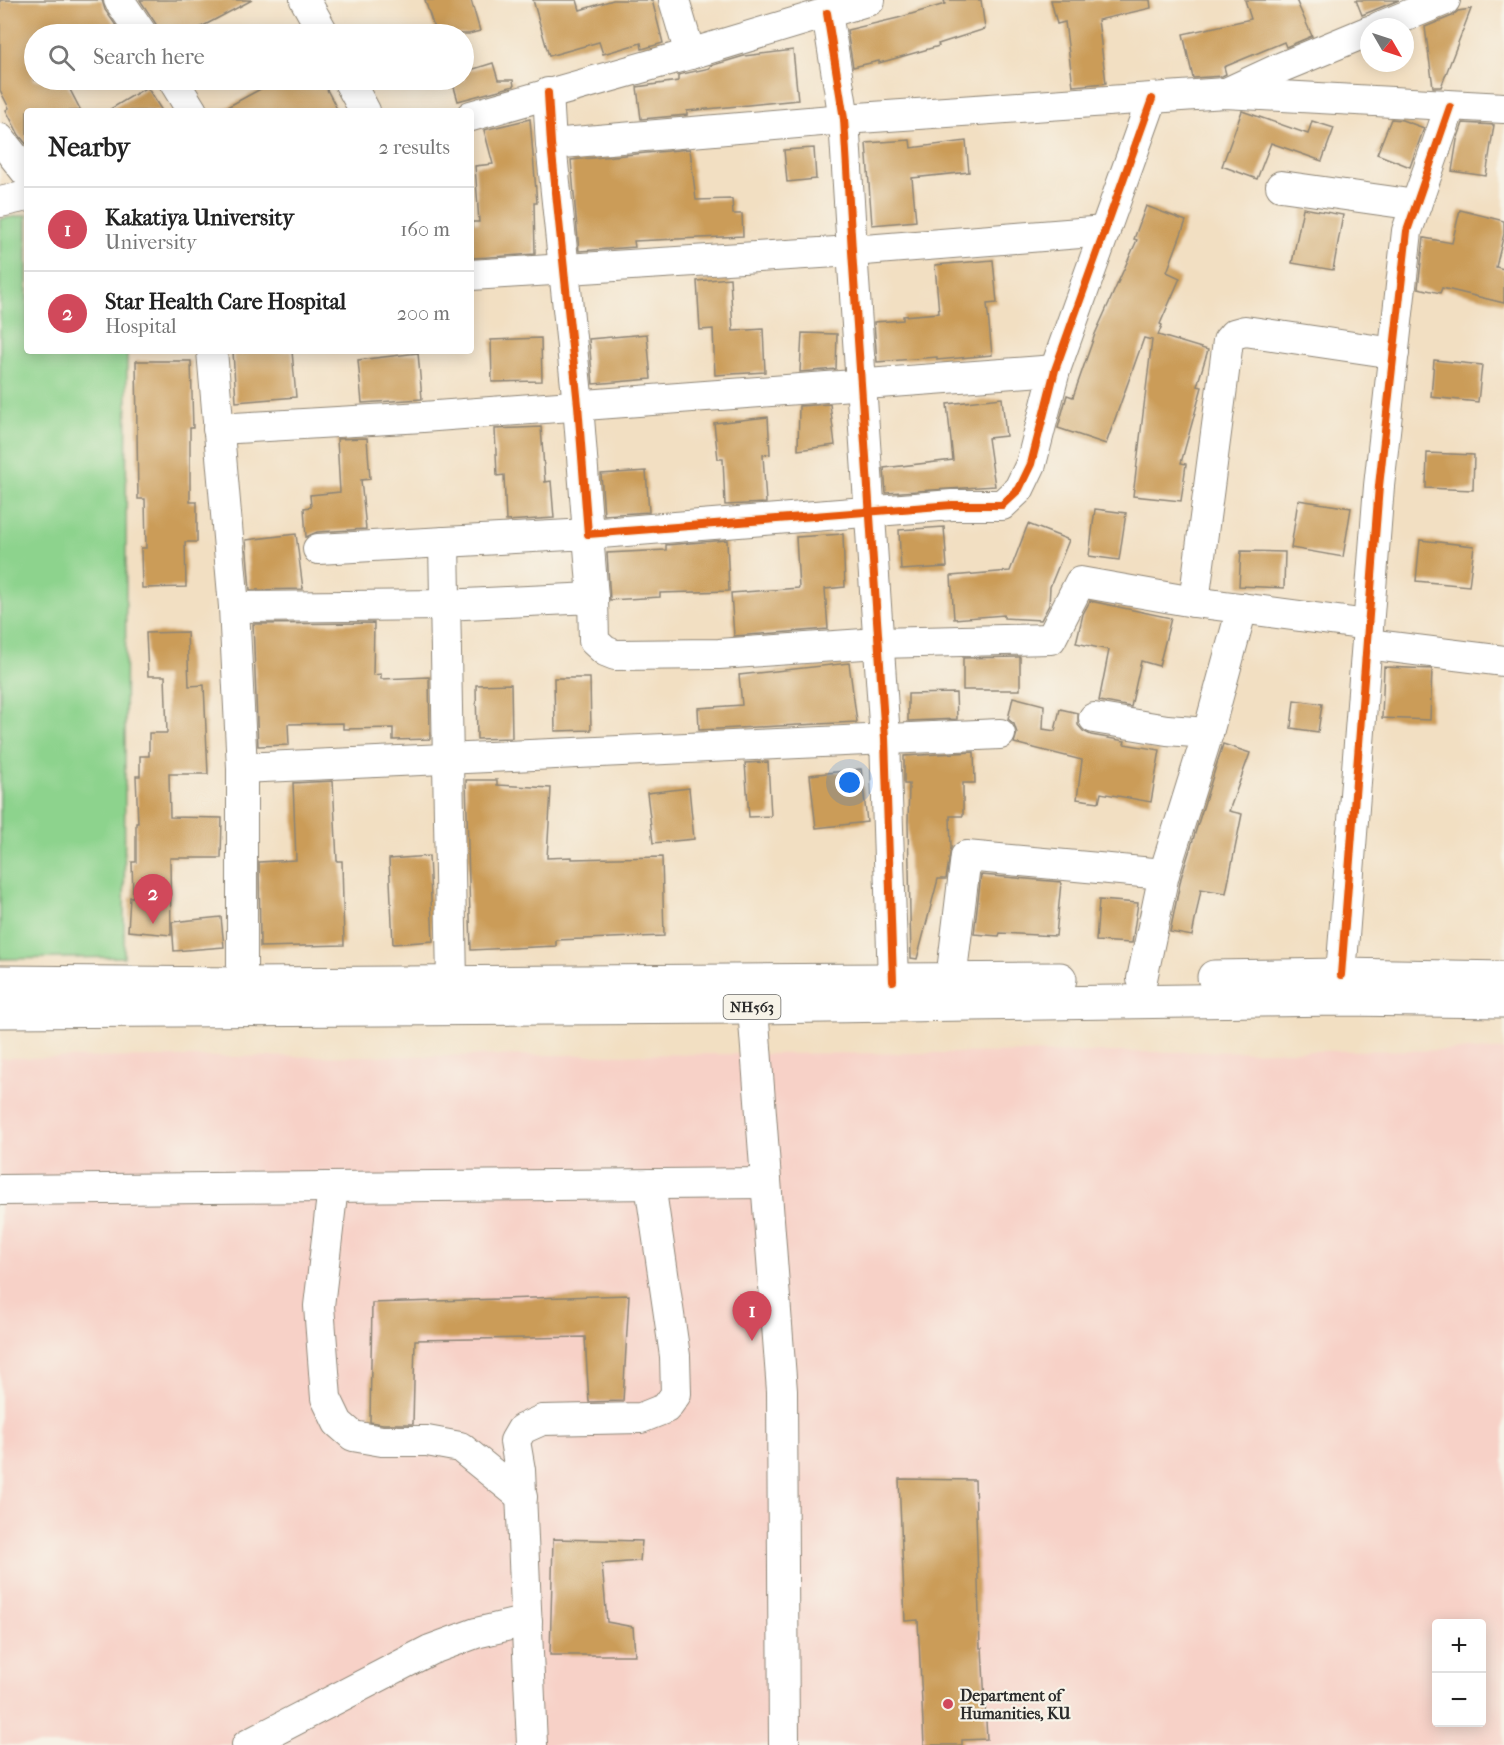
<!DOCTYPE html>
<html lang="en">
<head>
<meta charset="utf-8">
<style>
  body { margin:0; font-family:"IM FELL French Canon",serif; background:#f2f2f2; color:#222 }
  .controls { position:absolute; right:18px; bottom:18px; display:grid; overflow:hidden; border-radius:6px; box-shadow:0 3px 15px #0003 }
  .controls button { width:54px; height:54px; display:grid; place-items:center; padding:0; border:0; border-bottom:2px solid #e0e0e0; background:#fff; color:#222; font:30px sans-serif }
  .compass { position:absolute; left:1360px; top:18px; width:54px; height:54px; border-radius:50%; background:#fff; box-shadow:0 3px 15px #0003; rotate:129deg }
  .you { position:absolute; left:850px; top:783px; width:21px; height:21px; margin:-15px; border:4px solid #fff; border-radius:50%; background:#1a73e8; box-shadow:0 0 0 9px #1a73e833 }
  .badge { display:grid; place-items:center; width:39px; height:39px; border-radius:50%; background:#d1495b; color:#fff; font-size:20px; font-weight:700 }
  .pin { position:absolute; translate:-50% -50px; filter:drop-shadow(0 2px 3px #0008) }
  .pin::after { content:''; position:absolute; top:32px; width:21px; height:18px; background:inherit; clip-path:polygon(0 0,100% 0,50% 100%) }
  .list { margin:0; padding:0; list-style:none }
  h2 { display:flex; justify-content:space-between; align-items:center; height:78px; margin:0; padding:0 24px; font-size:26px }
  h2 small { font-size:20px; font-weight:400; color:#767676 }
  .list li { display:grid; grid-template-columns:39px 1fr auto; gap:18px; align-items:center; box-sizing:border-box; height:84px; padding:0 24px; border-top:2px solid #e0e0e0 }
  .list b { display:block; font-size:22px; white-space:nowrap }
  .list p { margin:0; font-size:20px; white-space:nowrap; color:#767676 }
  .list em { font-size:20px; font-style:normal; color:#767676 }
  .icon { flex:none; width:33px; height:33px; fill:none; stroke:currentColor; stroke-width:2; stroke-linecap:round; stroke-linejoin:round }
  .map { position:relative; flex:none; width:1504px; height:1745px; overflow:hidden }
  .search { position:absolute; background:#fff; box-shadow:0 3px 15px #0003; left:24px; top:24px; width:450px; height:66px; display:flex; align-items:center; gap:15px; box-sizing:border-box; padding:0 21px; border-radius:33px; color:#767676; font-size:22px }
  .panel { position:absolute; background:#fff; box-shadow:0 3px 15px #0003; left:24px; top:108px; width:450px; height:246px; border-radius:6px }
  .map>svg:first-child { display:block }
</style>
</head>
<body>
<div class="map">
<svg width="1504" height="1745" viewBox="0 0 1504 1745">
  <rect width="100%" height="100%" fill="#f7f3e8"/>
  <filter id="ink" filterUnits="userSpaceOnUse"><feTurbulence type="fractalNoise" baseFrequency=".0167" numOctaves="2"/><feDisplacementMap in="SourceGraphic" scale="12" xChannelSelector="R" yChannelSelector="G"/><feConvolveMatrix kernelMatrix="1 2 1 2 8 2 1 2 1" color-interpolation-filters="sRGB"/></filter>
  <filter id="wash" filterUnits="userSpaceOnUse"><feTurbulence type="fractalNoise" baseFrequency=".008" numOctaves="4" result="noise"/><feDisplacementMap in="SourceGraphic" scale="24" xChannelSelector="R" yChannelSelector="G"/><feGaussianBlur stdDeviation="1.35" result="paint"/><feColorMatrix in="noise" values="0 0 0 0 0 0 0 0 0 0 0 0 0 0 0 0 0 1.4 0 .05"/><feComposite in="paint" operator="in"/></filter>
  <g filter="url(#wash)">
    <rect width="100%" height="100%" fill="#f2dfc2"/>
    <path fill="#f7d1c7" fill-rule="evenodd" d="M1504 1050V1745H0V1058ZM1436 1624H1482V1722H1436Z"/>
    <path fill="#8dd38d" stroke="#5c7f5c" stroke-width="1.5" d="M27 215V351H127L124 957 0 959V219Z"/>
    <g id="blocks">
      <g fill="#cb9c58">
        <path d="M0 0H102L105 10 122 34H34V80H65L81 111H27V145L19 135 6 110 9 108 0 90Z"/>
        <path d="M140 0H252L188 34H159L156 24Z"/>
        <path d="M425 0H471L480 31 469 34H436Z"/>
        <path d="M533 0H577L580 10 613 0H652L663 43 642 49 641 43 603 54 599 42 549 56Z"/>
        <path d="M944 0H981L985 29 938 44 939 46 879 63V61L853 67 847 30 898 18 945 4Z"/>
        <path d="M1051 0H1150L1151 8 1098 20 1106 83 1073 86 1065 22 1057 24Z"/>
        <path d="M1245 0H1296L1312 36 1286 47 1284 42 1224 67 1226 74 1222 76 1193 78 1183 34 1251 19Z"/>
        <path d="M1356 0H1399L1362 15Z"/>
        <path d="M1471 9 1441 87H1433L1425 27 1452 16 1458 11Z"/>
        <path d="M793 50 798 100 687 111V115L641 119 637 87 678 81V75L710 68V66L744 56Z"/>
        <path d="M493 63 498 80H513L514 86 458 101 452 80H464V72Z"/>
        <path d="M277 80H322L338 111H220Z"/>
        <path d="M147 87 162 111H107Z"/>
        <path d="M1242 111 1308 134 1312 121 1334 128 1322 161 1271 143 1257 179 1222 166Z"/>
        <path d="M530 119 537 203H534L535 254 473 258 472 222H479L475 166 493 164 484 130Z"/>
        <path d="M1391 119 1402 120 1424 128 1410 167 1377 154Z"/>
        <path d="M1463 123 1494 125 1486 176 1452 171 1457 140Z"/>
        <path d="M910 140 911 148 966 141 969 172 912 178 916 221 872 225 866 143Z"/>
        <path d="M814 148 816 179 787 182 784 150Z"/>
        <path d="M690 149 696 200 732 199 733 214H742L743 236 634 241 635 247 579 251 571 160Z"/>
        <path d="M1146 206 1186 221 1167 272 1180 278 1160 324 1162 325 1158 335 1208 350 1197 386 1202 387 1181 463 1186 464 1181 501 1133 496 1152 340 1144 338 1106 444 1058 428 1067 395 1073 397 1095 334 1137 240 1134 239Z"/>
        <path d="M1303 208 1343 215 1333 270 1292 263Z"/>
        <path d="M1460 210 1504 221V234L1496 267 1504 269V303L1442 288 1440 293 1418 288 1424 238 1452 243Z"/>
        <path d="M993 260 997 303 987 304 992 355 937 360V357L877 362 874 322 903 320V316L939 313 935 265Z"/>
        <path d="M730 278 733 331 763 329 765 372 715 375 713 329 700 330 697 281Z"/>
        <path d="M802 333 837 334 836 369 800 372Z"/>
        <path d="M647 334 651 379 593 384 589 339Z"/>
        <path d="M541 338 542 381 492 382 491 340Z"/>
        <path d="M233 351H292L296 397 236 402Z"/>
        <path d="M418 353 422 399 362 403 358 360Z"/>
        <path d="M1434 360 1482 365 1478 402 1431 397Z"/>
        <path d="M136 361H191L193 428H190V502H197V542H185L186 587 142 588 141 548H146L145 499H138Z"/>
        <path d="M1002 398 1006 436 988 438 995 486 886 493 884 468 953 460 947 404Z"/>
        <path d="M830 404 835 445 798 450 799 406Z"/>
        <path d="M768 417 770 454 763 455 766 503 725 505 723 459H718L714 423Z"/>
        <path d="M541 427 545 482 551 481 554 518 506 521 504 475 497 476 495 429Z"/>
        <path d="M367 438 370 479 361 480 366 529 317 532 306 537 304 508 311 507 310 495 340 492 337 439Z"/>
        <path d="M1427 453 1474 455 1473 490 1426 488Z"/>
        <path d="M646 471 649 512 604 515 601 474Z"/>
        <path d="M1298 500 1351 508 1343 557 1291 548Z"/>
        <path d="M1095 509 1126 513 1119 560 1089 556Z"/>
        <path d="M1028 524 1069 540 1050 587 1049 605 1041 620 1004 618V615L954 619 951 576 1010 571Z"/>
        <path d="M944 527 947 567 901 570 899 530Z"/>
        <path d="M296 534 303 589 250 590 246 540Z"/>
        <path d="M843 534 845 587 825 589 828 629 734 636 731 593 799 588 796 537Z"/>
        <path d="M727 540 729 591 660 593V597L610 600 607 553 666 550V545Z"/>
        <path d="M1420 540 1474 546 1469 586 1416 581Z"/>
        <path d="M1241 551 1285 552 1284 588 1239 586Z"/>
        <path d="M1090 601 1171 618 1159 666 1141 661 1131 707 1099 701 1109 650 1076 643 1083 614Z"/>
        <path d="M374 623 373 675 381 674V679L429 677 430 739 393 740V728L343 729V723L288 724 289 745 258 746 253 624Z"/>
        <path d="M187 632 189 686 204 685 208 774H169L170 817 222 818 221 858H170L171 935 128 931 130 897H133L132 862H136V823H138L136 776H140V756H149V733H167L165 676H148L146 633Z"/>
        <path d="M1018 657H1020V690H963V658Z"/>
        <path d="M849 663 857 722 699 730 698 708 742 705 739 675Z"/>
        <path d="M1384 667 1432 669 1430 720 1382 718Z"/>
        <path d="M554 678H590L591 730 555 731Z"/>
        <path d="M511 684 512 738 477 739 476 685Z"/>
        <path d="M956 693 957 719 908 721V694Z"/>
        <path d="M1013 697 1044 705 1043 729 1055 731 1060 709 1078 713V725L1083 731 1091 735 1125 741 1124 744 1160 750 1151 802 1101 793 1099 802 1077 799 1082 760 1014 743 1017 733 1014 724 1008 719Z"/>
        <path d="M1294 700 1322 704 1318 732 1291 728Z"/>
        <path d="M1223 744 1250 753 1229 811 1242 814 1226 893 1201 889 1192 936 1170 932 1181 878Z"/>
        <path d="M974 752 975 783H963V816H950L951 848 946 879H938L917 959 911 958 908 823 909 784H904V756Z"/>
        <path d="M768 762 771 816 749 817 745 763Z"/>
        <path d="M861 769 867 822 816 828 810 775Z"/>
        <path d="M466 780H497V785L551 788 547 858 572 857V859L662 857 664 936 556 940V946L471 950Z"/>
        <path d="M333 781 337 861H342L344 945 260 947 259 862 296 860 293 783Z"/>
        <path d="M689 788 694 839 653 843 647 793Z"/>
        <path d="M429 856 433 941 393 944 389 859Z"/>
        <path d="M981 875 1061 882 1056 936 1000 933 999 936 974 934Z"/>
        <path d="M1099 900 1138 903 1132 943 1096 941Z"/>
        <path d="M221 917 224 947 174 951 172 922Z"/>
        <path d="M629 1295 623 1401 589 1402 585 1337 415 1340 413 1424H383L370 1422 372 1303Z"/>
        <path d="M899 1479 975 1480 980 1648H982L987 1739 962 1740V1745H924L918 1620 905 1621Z"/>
        <path d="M553 1539 642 1541 640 1561 602 1564 607 1622 633 1627 635 1655H550Z"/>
      </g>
    </g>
  </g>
  <g filter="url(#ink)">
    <use href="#blocks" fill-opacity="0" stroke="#8e8576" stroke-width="1.5"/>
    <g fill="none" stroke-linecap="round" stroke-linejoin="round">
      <g stroke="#8e8576" stroke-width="32">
        <g id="minor">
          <path d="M119 0 142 34"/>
          <path d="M305 0 324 34"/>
          <path d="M674 0 690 54"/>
          <path d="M827 13 844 119 852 251 885 738 893 981"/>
          <path d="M1379 27 1445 0"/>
          <path d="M173 80 192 111"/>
          <path d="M348 80 365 111"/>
          <path d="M1228 92 1282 67 1369 31"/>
          <path d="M548 93 551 144 578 405 588 534 952 505H1002L1019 489 1031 464 1055 370 1152 99"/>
          <path d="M471 116 690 54 870 0"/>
          <path d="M0 139 27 173"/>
          <path d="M551 144 844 119 1225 93 1504 108"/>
          <path d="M1281 186 1416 205"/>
          <path d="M0 202 27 196"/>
          <path d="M471 275 852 251 1105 231"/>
          <path d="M212 351 234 607 242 768V984"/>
          <path d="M218 429 423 417 1055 370"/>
          <path d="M444 542 452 983"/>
          <path d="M318 549 588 534 593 598 594 641 605 651 615 655 719 654 878 643 1051 639 1080 582 1194 602 1368 625"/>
          <path d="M1194 602 1228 341 1234 334 1245 331 1394 353"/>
          <path d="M234 607 444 605 593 598"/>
          <path d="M1367 644 1504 661"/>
          <path d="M1094 718 1167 730 1208 733 1164 874 1142 979"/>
          <path d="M1208 733 1242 608"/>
          <path d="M242 768 1000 734"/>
          <path d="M1341 975 1379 486 1407 231 1450 107"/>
          <path d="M951 980 966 856 1164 874"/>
          <path d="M751 982 782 1391 784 1745"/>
          <path d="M333 1187 319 1306 326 1398 338 1423 353 1436 382 1441H427L460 1447 522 1497"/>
          <path d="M0 1190 766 1183"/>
          <path d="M247 1745 430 1650 476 1633 527 1621"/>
          <path d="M532 1745 520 1470 515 1441 522 1429 542 1420 641 1418 666 1408 676 1394 675 1356 650 1184"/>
        </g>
      </g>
      <g stroke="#8e8576" stroke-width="35">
        <g id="highway">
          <path d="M1214 977 1341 975 1504 978"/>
          <path d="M0 982 242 984 1060 979"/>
          <path d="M0 1011 751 1007 1342 999 1504 1001"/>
        </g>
      </g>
      <use href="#minor" stroke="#fff" stroke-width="30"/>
      <use href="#highway" stroke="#fff" stroke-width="33"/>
      <g stroke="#f7f3e8" stroke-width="11">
        <g id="cycleway">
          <path d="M827 13 844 119 852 251 885 738 893 981"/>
          <path d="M548 93 551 144 578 405 588 534 952 505H1002L1019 489 1031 464 1055 370 1152 99"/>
          <path d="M1341 975 1379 486 1407 231 1450 107"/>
        </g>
      </g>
      <use href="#cycleway" stroke="#e8590c" stroke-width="8"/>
    </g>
  </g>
  <circle fill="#d1495b" stroke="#f7f3e8" stroke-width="2" cx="948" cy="1704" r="6"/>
  <g text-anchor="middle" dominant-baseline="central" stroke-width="4.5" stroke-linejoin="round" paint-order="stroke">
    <rect fill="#f7f3e8" stroke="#686764" stroke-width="1.5" x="723.5" y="995" width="57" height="24" rx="4.5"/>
    <g font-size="15" font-weight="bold" fill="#2b2b2b">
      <text x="752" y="1007">NH563</text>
    </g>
    <g font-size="16" font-weight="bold" fill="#2b2b2b" stroke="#f7f3e8" text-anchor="start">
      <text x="960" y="1695">Department of<tspan x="960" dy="18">Humanities, KU</tspan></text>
    </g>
  </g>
</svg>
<div class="controls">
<button>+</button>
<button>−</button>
</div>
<svg class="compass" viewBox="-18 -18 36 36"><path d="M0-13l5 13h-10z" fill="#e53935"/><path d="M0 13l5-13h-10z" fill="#767676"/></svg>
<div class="you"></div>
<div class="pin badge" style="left:752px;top:1341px">1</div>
<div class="pin badge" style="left:153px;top:924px">2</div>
<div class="search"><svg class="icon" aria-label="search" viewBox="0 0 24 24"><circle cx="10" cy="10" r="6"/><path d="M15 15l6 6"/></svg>Search here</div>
<section class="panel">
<h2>Nearby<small>2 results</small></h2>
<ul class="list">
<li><span class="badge">1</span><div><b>Kakatiya University</b><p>University</p></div><em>160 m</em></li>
<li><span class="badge">2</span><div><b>Star Health Care Hospital</b><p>Hospital</p></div><em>200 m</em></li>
</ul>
</section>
</div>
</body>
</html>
